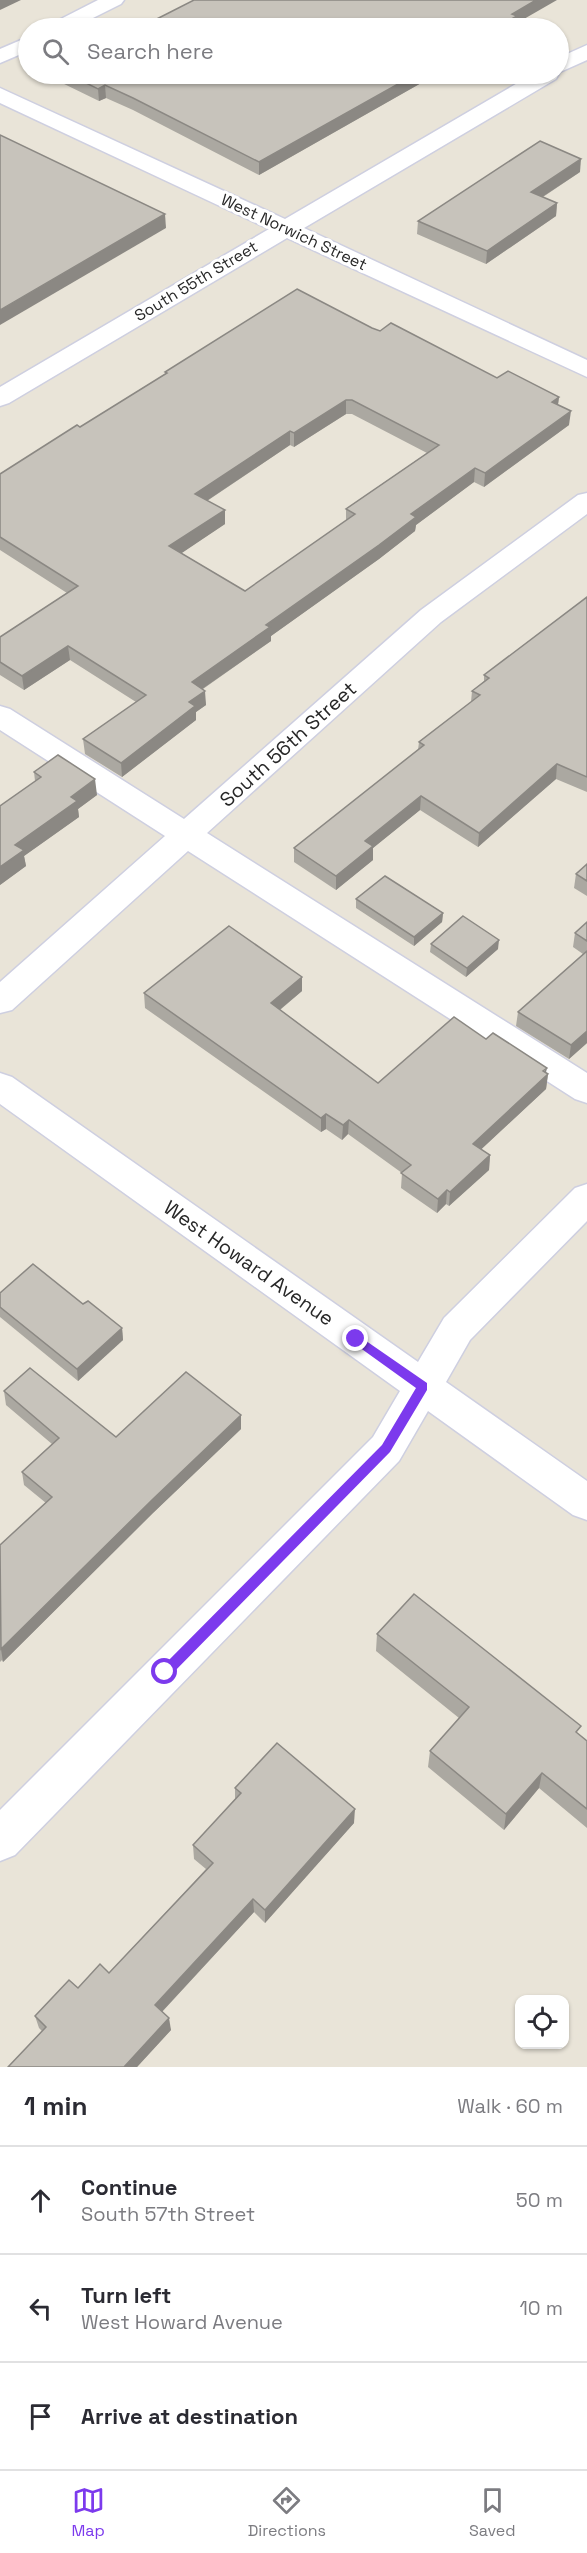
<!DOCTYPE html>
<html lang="en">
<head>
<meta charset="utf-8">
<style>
  body { margin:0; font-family:"Space Grotesk",sans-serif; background:#f2f2f3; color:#2b2b33 }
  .controls { position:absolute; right:18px; bottom:18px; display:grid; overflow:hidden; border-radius:12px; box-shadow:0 2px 4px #0004 }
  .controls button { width:54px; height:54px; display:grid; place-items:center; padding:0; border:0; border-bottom:2px solid #e1e1e2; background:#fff; color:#2b2b33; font:30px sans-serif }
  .stop { position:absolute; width:18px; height:18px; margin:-14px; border:4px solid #7c3aed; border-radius:50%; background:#fff }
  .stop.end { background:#7c3aed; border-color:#fff; box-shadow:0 2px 6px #0008 }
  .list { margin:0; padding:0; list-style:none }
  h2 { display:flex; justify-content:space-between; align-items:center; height:78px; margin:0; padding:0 24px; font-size:26px }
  h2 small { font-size:20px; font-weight:400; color:#7c7c81 }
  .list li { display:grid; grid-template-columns:39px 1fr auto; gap:18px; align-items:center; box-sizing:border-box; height:108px; padding:0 24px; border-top:2px solid #e1e1e2 }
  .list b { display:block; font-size:22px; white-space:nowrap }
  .list p { margin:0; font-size:20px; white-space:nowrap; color:#7c7c81 }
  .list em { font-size:20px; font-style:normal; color:#7c7c81 }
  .icon { flex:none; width:33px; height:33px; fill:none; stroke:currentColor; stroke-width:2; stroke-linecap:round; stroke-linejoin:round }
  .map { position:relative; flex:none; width:587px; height:2067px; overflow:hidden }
  .search { position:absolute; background:#fff; box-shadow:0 2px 4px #0004; left:18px; right:18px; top:18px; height:66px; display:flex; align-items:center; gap:15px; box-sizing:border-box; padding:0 21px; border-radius:33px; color:#7c7c81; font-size:22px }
  .sheet { height:402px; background:#fff }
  nav { display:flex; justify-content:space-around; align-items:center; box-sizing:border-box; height:84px; border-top:2px solid #e1e1e2; background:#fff; font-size:16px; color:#7c7c81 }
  nav a { display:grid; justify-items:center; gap:3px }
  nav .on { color:#7c3aed }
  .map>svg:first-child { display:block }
</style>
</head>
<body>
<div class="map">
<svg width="587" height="2067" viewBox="0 0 587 2067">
  <rect width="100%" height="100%" fill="#e9e4d8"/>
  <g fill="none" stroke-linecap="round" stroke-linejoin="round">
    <g stroke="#cecfe0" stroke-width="3">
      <g id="minor">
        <path d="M98 0H124L121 4 73 28H47L51 24Z"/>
        <path d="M28 37V51L0 63V49Z"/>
        <path d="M587 45V60L558 73V58Z"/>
        <path d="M533 74H559L556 79 304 228 587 360V377L287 238 9 403 0 406V387L269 229 0 103V88L285 219Z"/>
        <path d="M587 493V514L441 622 207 833 587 1073V1103L575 1099 188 851 12 1010 0 1013V982L165 836 0 730V706L10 709 184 819 421 610 578 495Z"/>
        <path d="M0 1073 12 1077 418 1362 444 1318 575 1188 587 1184V1221L470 1340 446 1382 587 1481V1520L573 1515 428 1411 399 1461 15 1855 0 1861V1810L373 1437 400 1391 0 1104Z"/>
      </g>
    </g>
    <use href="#minor" fill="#fff" fill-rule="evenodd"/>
  </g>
  <g fill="#aba8a1" fill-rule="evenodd">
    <path d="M60 74H437L259 175 133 110 106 98 99 101 60 82Z"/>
    <path d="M580 172 543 197 557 203 556 216 486 264 417 234 418 221Z"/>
    <path d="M372 328 497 378 559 397 558 405 569 425 484 487 474 482 416 525 415 531 379 559 271 636V641L203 689 206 705 196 712V720L122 777 85 754 83 739 136 702 70 660 24 690 0 675V637L67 593 0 550V474L80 427 165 374V372ZM346 414H352L427 453 346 509V521L245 591 181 553 225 524V510L207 501 290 445 294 447Z"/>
    <path d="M587 597V792L556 779 478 847 420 810 373 848V860L336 890 294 862V848L418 750 419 742 471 702 472 691 484 681V675Z"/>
    <path d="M34 772 97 795 78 809 79 817 24 856 26 866 0 885 35 781Z"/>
    <path d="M587 864V896L574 888 576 874Z"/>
    <path d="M356 899 443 913 442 922 414 946 356 908Z"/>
    <path d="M587 922V1043L569 1059 516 1026 518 1012 583 954 573 947 575 933Z"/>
    <path d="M431 944 498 949 466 977 430 952Z"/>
    <path d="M302 977V991L280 1010 378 1083 486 1039 548 1074 546 1089 481 1149 490 1155 489 1170 449 1206 446 1204 437 1213 401 1188 402 1173 348 1134 342 1140 326 1129 321 1132 145 1008 144 993Z"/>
    <path d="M0 1293 122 1328 123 1340 78 1381 0 1317Z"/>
    <path d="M4 1391 116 1437 241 1429 154 1512 3 1662 2 1660 0 1662V1545L46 1503 24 1485 22 1472 52 1444 6 1405Z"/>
    <path d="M377 1634 579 1735 587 1741V1828L539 1788 504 1830 428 1767 430 1751 459 1718 376 1651Z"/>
    <path d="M235 1788 354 1823 265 1923 254 1912 162 2012 171 2030 137 2067H8L42 2031 39 2028 35 2016 78 1988 109 1973 206 1869 194 1859 193 1845 235 1799Z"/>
  </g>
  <g fill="#8b8883">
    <path d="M0 0H21L0 10Z"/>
    <path d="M536 0H557L517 23 516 28H495L512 14Z"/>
    <path d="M416 74H437L259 175V162Z"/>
    <path d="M105 85 106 98 99 101 98 89Z"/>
    <path d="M581 159 580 172 530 205 531 192Z"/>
    <path d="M557 203 556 216 486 264 487 251Z"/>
    <path d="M165 214 166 228 0 325V310Z"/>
    <path d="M559 397 557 411 552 402Z"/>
    <path d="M346 400V414L294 447V433Z"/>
    <path d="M571 411 569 425 484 487 485 473Z"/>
    <path d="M290 431V445L196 508 195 494Z"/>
    <path d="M475 468 474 482 416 525 415 531 379 559 271 636V641L192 696V682L411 514Z"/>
    <path d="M225 510V524L170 561 169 546Z"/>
    <path d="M68 646 70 660 24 690 22 676Z"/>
    <path d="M205 691 206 705 196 712V720L122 777 121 763 189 702Z"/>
    <path d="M557 764 556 779 478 847 479 833Z"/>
    <path d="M95 779 97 795 78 809 79 817 24 856 26 866 0 885V867L15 845 71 797Z"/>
    <path d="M421 796 420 810 373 848V860L336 890V876L365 841Z"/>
    <path d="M443 913 442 922 414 946V937Z"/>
    <path d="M499 940 498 949 466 977 467 968Z"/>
    <path d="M302 977V991L271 1017V1003Z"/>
    <path d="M587 1031V1043L569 1059 571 1045Z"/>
    <path d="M547 1068 545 1077 548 1074 546 1089 472 1158 473 1144Z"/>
    <path d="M326 1114V1129L321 1132V1118Z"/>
    <path d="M349 1120 348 1134 342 1140 343 1125Z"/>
    <path d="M490 1155 489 1170 449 1206 450 1192Z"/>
    <path d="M447 1190 446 1204 437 1213 438 1199Z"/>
    <path d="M122 1328 123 1340 78 1381 77 1369Z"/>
    <path d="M241 1415V1429L154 1512 3 1662 1 1649 153 1499Z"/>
    <path d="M542 1773 539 1788 504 1830 506 1814Z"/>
    <path d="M355 1809 354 1823 265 1923V1910Z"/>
    <path d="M253 1899 254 1912 157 2017 155 2005Z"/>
    <path d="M169 2018 171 2030 137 2067H124Z"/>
  </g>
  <g fill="#c7c3bb" stroke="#8b8883" stroke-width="1.5" fill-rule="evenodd">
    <path d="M194 0H536L512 14 517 16 495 28H139Z"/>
    <path d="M68 74H416L259 162 133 98 105 85 98 89Z"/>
    <path d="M0 135 165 214 0 310Z"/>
    <path d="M540 141 581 159 531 192 557 203 487 251 418 221Z"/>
    <path d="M297 289 372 328 380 331 391 323 497 378 508 371 559 397 552 402 571 411 485 473 475 468 411 514 416 517 379 545 266 625 270 627 192 682 205 691 189 702 195 706 121 763 83 739 146 695 68 646 22 676 0 662V637L78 586 0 537V474L77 425 80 427 167 373 165 372ZM346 400H352L439 445 346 509 355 514 245 591 169 546 225 510 195 494 290 431 294 433Z"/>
    <path d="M587 597V777L557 764 479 833 421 796 365 841 373 846 336 876 294 848 424 745 419 742 480 695 472 691 489 678 484 675Z"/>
    <path d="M58 755 95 779 71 797 77 801 15 845 24 850 0 867V806L41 777 34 772Z"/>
    <path d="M587 864V881L576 874Z"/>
    <path d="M385 876 443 913 414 937 356 899Z"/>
    <path d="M463 916 499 940 467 968 431 944Z"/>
    <path d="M587 922V941L575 933Z"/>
    <path d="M229 926 302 977 271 1003 378 1083 454 1017 486 1039 493 1033 547 1068 543 1071 548 1074 473 1144 490 1155 450 1192 447 1190 438 1199 401 1173 411 1165 349 1120 343 1125 326 1114 321 1118 144 993Z"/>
    <path d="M587 951V1031L571 1045 518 1012Z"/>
    <path d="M33 1264 83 1304 88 1301 122 1328 77 1369 0 1307V1293Z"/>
    <path d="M30 1368 116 1437 186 1372 241 1415 153 1499 1 1649 0 1545 52 1497 22 1472 59 1438 4 1391Z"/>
    <path d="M414 1594 581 1726 576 1732 587 1741V1809L542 1773 506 1814 430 1751 469 1707 377 1634Z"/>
    <path d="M277 1743 355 1809 265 1910 253 1899 155 2005 169 2018 124 2067H8L46 2027 35 2016 69 1980 78 1988 100 1964 109 1973 213 1863 193 1845 241 1793 235 1788Z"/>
  </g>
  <path fill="#7c3aed" d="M356 1334 427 1383V1390L390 1452 170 1676H161V1668L382 1445 416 1388 352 1342V1335Z"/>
  <g text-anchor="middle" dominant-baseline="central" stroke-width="6" stroke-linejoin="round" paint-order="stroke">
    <g font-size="16" fill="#272727" stroke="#fff">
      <text transform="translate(294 232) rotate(25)">West Norwich Street</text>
      <text transform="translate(196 281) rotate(-31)">South 55th Street</text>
    </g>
    <g font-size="20" fill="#272727" stroke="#fff">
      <text transform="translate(288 744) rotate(-42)">South 56th Street</text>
      <text transform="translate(249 1263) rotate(35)">West Howard Avenue</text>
    </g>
  </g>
</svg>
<div class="controls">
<button><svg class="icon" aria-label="locate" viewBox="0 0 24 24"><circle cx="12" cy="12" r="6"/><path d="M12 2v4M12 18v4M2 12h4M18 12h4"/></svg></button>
</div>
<div class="stop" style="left:165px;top:1672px"></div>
<div class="stop end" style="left:356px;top:1339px"></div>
<div class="search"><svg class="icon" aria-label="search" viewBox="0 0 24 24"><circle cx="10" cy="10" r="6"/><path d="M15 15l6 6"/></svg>Search here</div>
</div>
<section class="sheet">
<h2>1 min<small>Walk · 60 m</small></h2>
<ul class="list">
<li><svg class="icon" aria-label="ahead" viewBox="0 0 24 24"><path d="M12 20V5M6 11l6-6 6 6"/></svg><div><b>Continue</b><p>South 57th Street</p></div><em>50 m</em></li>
<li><svg class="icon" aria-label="left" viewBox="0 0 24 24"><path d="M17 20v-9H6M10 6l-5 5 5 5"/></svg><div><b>Turn left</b><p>West Howard Avenue</p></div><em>10 m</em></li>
<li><svg class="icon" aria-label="arrive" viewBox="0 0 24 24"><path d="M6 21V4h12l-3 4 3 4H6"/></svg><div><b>Arrive at destination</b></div></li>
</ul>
</section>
<nav>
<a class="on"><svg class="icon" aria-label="map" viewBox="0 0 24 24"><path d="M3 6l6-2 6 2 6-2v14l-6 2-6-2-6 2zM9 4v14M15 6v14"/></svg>Map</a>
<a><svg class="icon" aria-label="directions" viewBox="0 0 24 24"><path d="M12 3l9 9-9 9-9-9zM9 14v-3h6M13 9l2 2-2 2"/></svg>Directions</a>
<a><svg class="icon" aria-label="saved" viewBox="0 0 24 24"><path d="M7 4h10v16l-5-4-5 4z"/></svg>Saved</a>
</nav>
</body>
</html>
